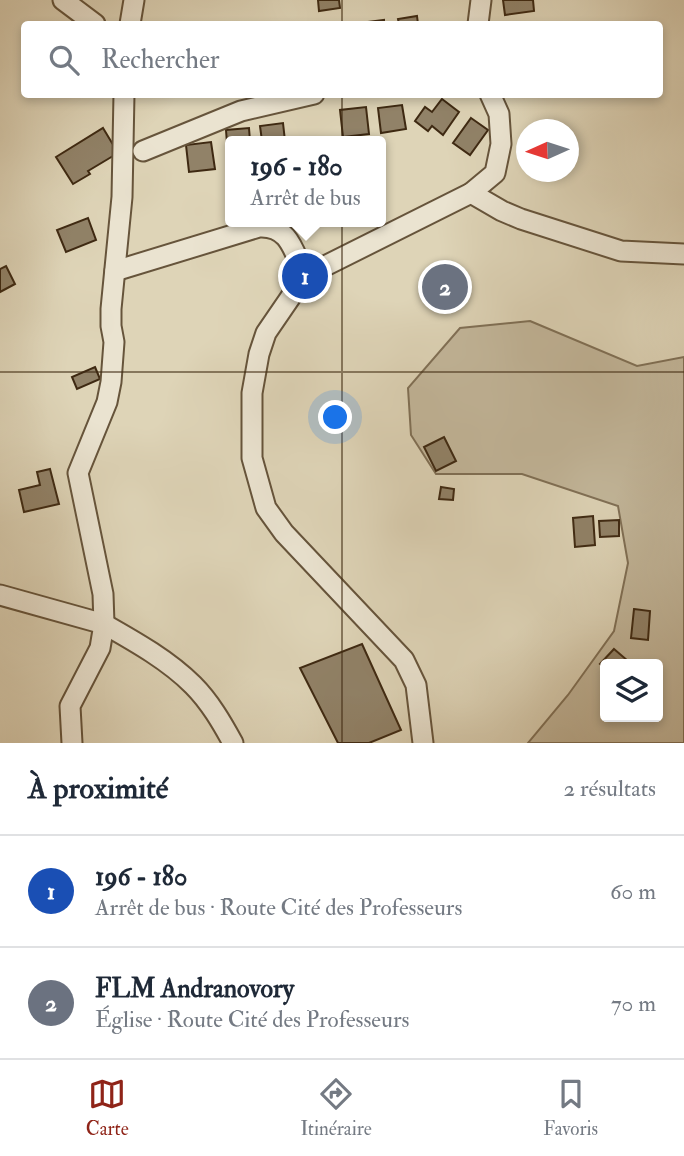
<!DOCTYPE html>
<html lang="fr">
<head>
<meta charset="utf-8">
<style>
  body { margin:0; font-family:"IM FELL Double Pica",serif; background:#f6f6f7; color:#1f2937 }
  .controls { position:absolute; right:21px; bottom:21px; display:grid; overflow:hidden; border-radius:7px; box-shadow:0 4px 10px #0003 }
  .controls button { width:63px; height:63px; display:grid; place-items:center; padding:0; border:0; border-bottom:2px solid #e0e1e3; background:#fff; color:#1f2937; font:35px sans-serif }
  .compass { position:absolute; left:516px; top:119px; width:63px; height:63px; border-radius:50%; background:#fff; box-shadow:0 4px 10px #0003; rotate:267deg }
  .you { position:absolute; left:336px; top:418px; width:24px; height:24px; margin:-18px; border:5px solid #fff; border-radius:50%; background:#1a73e8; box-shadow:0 0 0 10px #1a73e833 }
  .badge { display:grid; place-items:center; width:46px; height:46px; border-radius:50%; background:#8f2418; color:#fff; font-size:23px; font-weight:700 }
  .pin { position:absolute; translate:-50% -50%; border:4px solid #fff; box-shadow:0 2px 7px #0006 }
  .popup { position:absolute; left:225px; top:136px; width:161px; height:91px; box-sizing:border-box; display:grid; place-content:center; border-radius:7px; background:#fff; filter:drop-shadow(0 2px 5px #0005); font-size:23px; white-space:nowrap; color:#747a83 }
  .popup b { font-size:26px; color:#1f2937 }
  .popup::after { content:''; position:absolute; left:50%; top:100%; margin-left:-14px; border:14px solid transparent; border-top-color:#fff }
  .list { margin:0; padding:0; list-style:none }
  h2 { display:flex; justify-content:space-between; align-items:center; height:91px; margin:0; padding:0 28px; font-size:30px }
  h2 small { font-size:23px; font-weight:400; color:#747a83 }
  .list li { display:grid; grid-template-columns:46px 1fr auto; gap:21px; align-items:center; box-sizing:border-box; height:112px; padding:0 28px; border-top:2px solid #e0e1e3 }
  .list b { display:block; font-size:26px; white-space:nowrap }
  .list p { margin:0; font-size:23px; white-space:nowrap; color:#747a83 }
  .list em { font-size:23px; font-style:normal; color:#747a83 }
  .icon { flex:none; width:38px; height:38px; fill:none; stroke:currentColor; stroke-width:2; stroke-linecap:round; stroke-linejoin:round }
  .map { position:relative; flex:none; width:684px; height:743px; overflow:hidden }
  .search { position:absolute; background:#fff; box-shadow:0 4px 10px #0003; left:21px; right:21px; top:21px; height:77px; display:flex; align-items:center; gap:18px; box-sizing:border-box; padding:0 24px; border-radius:7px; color:#747a83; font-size:26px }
  .sheet { height:315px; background:#fff }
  nav { display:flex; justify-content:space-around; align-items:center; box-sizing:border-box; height:98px; border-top:2px solid #e0e1e3; background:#fff; font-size:19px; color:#747a83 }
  nav a { display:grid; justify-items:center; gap:4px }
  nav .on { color:#8f2418 }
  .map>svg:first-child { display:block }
</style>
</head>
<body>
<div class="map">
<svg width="684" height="743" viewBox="0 0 684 743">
  <rect width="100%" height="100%" fill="#ded4b7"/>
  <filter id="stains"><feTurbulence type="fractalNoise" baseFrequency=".00286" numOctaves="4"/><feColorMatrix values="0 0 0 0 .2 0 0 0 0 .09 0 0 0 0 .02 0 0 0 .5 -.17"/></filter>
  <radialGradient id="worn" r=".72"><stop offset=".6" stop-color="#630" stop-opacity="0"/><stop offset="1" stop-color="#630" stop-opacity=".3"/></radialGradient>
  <path fill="#c3b79b" stroke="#807056" stroke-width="2" fill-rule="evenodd" d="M530 321 637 366 684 357V743H528L568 695 614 631 628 563 618 506 522 474H436L411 435 408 388 460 328ZM605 664H658V717H605Z"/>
  <g fill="#918268" stroke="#3e2912" stroke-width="2">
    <path d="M318 0H339L340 8 319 11Z"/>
    <path d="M503 0H533L534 11 505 15Z"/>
    <path d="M417 16 418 24H399L398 19Z"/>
    <path d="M384 20V24H361L360 23Z"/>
    <path d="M442 99 459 112 443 135 432 126 428 131 415 121 425 107 432 112Z"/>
    <path d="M402 105 406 129 381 133 378 108Z"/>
    <path d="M366 107 369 134 343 137 340 110Z"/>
    <path d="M471 118 488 130 470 155 453 143Z"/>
    <path d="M283 123 285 141H262L260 126Z"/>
    <path d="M103 128 118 153 88 171 90 174 73 184 56 157Z"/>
    <path d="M249 128 250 141H230L228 157 226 130Z"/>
    <path d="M211 142 215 169 189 172 186 145Z"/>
    <path d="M88 218 96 240 66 252 57 230Z"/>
    <path d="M6 266 15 284 0 292V269Z"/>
    <path d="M95 367 100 379 77 389 72 377Z"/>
    <path d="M444 437 456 461 436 471 424 447Z"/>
    <path d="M50 469 59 504 24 512 19 490 40 485 37 472Z"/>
    <path d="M441 487 454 489 453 500 439 499Z"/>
    <path d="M593 516 595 545 575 547 573 518Z"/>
    <path d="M619 520V536L600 537 599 521Z"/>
    <path d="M634 609 650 611 648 640 631 638Z"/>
    <path d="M362 644 401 730 369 743H338L300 668Z"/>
    <path d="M614 649 628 661 625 664H605V668L600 664Z"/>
  </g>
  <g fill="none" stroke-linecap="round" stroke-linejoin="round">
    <g stroke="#66543b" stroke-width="23">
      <g id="minor">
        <path d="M63 0 95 24"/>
        <path d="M130 24 134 0"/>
        <path d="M478 24 481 0"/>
        <path d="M143 151 241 111 314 94"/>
        <path d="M471 193 502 211 521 219 621 251 684 254"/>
        <path d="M115 271 259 227C290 225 294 253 305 276"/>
        <path d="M0 595 104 624C134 641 168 660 193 685 210 702 222 723 233 743"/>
        <path d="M72 743 70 706 100 648 104 624 103 594 78 473 107 402 111 382 114 342 111 326V309L122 197 124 94"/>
        <path d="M423 743 416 685 404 660 284 533 266 508 252 458V393L259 354 266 333 305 276 471 193 495 173 501 144 499 114 490 94"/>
      </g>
    </g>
    <use href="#minor" stroke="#eae3d0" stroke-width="19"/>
  </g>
  <path fill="none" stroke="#3e2912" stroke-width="2" stroke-opacity="0.55" d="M342 0V24M342 94V743M0 372H684"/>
  <rect width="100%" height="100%" filter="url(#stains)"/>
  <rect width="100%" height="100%" fill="url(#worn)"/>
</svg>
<div class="controls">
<button><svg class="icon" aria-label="layers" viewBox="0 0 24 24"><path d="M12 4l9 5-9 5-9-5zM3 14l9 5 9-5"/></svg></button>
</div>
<svg class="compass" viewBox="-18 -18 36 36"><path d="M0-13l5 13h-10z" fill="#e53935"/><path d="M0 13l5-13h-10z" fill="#747a83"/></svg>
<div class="you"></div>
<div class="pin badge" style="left:305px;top:276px;background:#1a4fb4">1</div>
<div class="popup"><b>196 - 180</b>Arrêt de bus</div>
<div class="pin badge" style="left:445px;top:287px;background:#6b7280">2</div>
<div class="search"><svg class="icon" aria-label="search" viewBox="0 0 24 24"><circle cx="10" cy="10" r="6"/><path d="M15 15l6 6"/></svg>Rechercher</div>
</div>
<section class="sheet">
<h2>À proximité<small>2 résultats</small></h2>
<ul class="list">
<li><span class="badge" style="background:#1a4fb4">1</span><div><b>196 - 180</b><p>Arrêt de bus · Route Cité des Professeurs</p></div><em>60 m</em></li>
<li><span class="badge" style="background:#6b7280">2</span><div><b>FLM Andranovory</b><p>Église · Route Cité des Professeurs</p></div><em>70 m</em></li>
</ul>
</section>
<nav>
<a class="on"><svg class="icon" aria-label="map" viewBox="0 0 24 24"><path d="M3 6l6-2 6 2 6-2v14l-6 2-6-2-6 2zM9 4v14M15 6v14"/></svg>Carte</a>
<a><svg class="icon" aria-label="directions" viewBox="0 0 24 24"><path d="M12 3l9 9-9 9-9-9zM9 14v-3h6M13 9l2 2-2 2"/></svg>Itinéraire</a>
<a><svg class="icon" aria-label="saved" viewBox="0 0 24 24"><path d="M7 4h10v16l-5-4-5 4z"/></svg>Favoris</a>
</nav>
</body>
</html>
